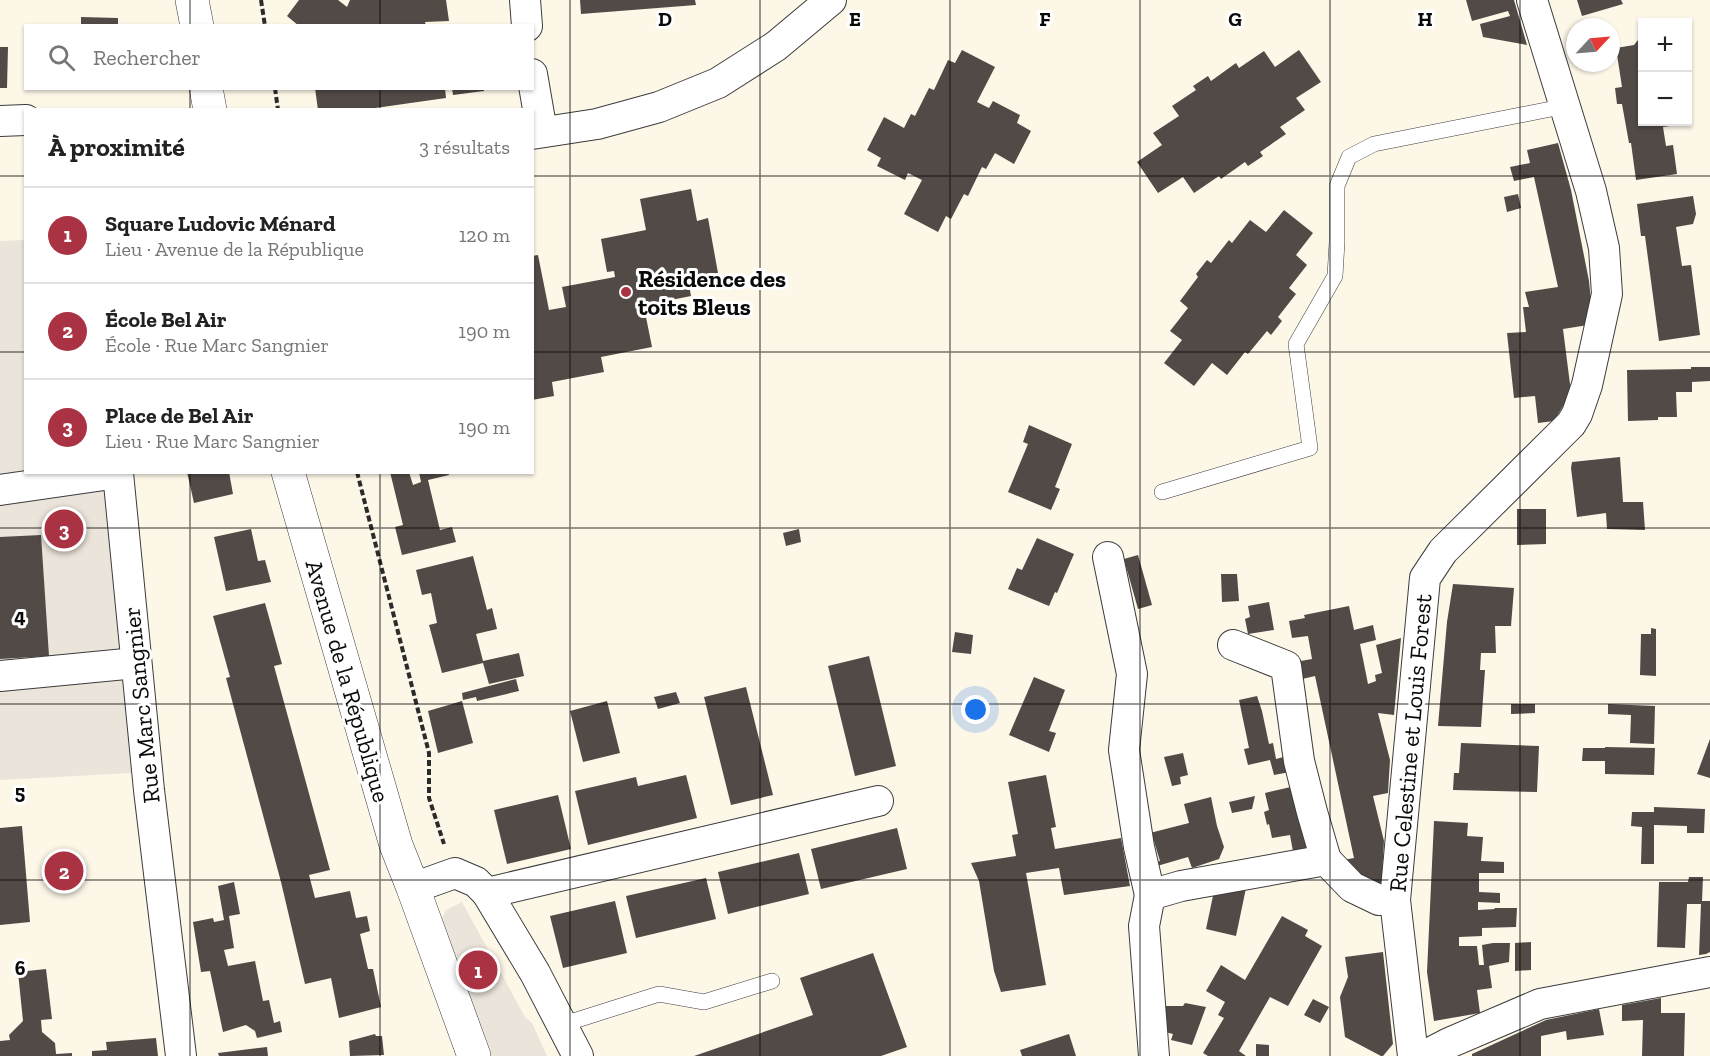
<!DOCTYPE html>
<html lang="fr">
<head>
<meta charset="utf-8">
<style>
  body { margin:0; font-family:"Zilla Slab",serif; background:#f2f2f2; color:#222 }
  .controls { position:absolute; right:18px; top:18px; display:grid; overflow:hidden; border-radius:0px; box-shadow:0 2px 4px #0004 }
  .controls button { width:54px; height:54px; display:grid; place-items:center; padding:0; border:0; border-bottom:2px solid #e0e0e0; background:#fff; color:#222; font:30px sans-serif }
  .compass { position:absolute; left:1566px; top:18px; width:54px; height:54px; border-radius:50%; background:#fff; box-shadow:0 2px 4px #0004; rotate:64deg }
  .you { position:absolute; left:976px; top:710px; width:21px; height:21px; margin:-15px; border:4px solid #fff; border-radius:50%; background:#1a73e8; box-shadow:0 0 0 9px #1a73e833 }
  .badge { display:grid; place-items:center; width:39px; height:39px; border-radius:50%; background:#a93243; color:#fff; font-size:20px; font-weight:700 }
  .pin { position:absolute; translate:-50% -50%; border:3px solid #fff; box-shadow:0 2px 6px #0006 }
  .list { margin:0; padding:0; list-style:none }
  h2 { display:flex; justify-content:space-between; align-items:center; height:78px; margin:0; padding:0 24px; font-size:26px }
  h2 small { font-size:20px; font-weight:400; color:#767676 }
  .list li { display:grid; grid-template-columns:39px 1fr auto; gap:18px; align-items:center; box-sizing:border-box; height:96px; padding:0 24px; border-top:2px solid #e0e0e0 }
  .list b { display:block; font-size:22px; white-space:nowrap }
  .list p { margin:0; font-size:20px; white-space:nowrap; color:#767676 }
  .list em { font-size:20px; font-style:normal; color:#767676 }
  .icon { flex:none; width:33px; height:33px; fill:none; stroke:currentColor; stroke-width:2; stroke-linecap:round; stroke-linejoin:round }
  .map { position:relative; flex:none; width:1710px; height:1056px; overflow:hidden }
  .search { position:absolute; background:#fff; box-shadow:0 2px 4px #0004; left:24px; top:24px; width:510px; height:66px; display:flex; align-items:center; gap:15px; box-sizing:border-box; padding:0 21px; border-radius:0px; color:#767676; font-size:22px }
  .panel { position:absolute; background:#fff; box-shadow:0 2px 4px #0004; left:24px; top:108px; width:510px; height:366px; border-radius:0px }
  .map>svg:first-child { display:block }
</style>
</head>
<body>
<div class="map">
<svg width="1710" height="1056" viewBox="0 0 1710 1056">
  <rect width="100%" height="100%" fill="#fdf7e8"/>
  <g fill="#eae4da">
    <path d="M25 240 26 472 123 473 132 773 0 780V241Z"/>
    <path d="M462 902 525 1017 532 1023 547 1056H491L440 922 446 910Z"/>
  </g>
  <g fill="#514a47">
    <path d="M299 0H338L347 7 350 0H446L449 21 425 22 426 26H299L287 16Z"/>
    <path d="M580 0H695L696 5 581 14Z"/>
    <path d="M1466 0H1514L1527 45 1483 37 1480 24 1510 16 1508 11 1472 21Z"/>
    <path d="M1577 0H1621L1623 4 1582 16Z"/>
    <path d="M81 17 118 18V26H81Z"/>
    <path d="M1642 39V122H1670V126L1663 127 1666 146 1673 145 1677 174 1636 180 1631 143H1629L1622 104H1617L1615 88 1622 87 1616 48 1634 45 1638 40Z"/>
    <path d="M0 47H8L7 88H0Z"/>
    <path d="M962 50 995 67 977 102 989 108 993 101 1020 115 1017 123 1031 131 1014 164 995 153 986 169 982 167 968 196 964 194 951 219 946 216 938 232 904 214 922 180 908 173 905 180 877 166 881 158 867 150 884 117 904 128 911 114 915 116 929 88 934 90 948 60 955 63Z"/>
    <path d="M1299 50 1321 82 1296 98 1305 110 1280 127 1286 134 1260 152 1263 156 1248 166 1245 162 1221 179 1219 176 1194 193 1183 177 1158 193 1137 162 1162 145 1153 133 1179 116 1172 106 1196 90 1193 86 1208 76 1211 81 1236 63 1239 68 1264 51 1275 67Z"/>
    <path d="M315 88H445L446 98 361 110H318Z"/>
    <path d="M452 88H484V91L453 95Z"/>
    <path d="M1558 143 1571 190 1589 281 1591 301 1588 325 1563 329 1571 392 1569 396 1554 421 1538 423 1535 396 1514 398 1507 333 1526 332 1523 307H1529L1525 292 1558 287 1534 177 1514 181 1510 167 1530 163 1527 150Z"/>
    <path d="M691 189 697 221 708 218 718 273 688 279 691 296 636 307 638 314 645 312 652 347 601 357 604 372 552 382 554 396 532 400V256L538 255 549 310 566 307 562 287 615 277 614 271 607 272 601 239 646 230 640 199Z"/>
    <path d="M1518 194 1521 208 1507 212 1504 197Z"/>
    <path d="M1693 196 1696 214 1693 224 1676 227 1682 266 1691 265 1700 335 1659 341 1645 236H1641L1637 204Z"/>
    <path d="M1284 210 1313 233 1296 255 1307 265 1289 288 1296 294 1278 317 1282 321 1271 335 1267 331 1248 354 1245 352 1227 375 1212 363 1194 386 1164 363 1182 340 1170 331 1188 308 1180 301 1198 277 1196 274 1207 260 1211 263 1229 240 1232 243 1250 220 1266 232Z"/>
    <path d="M1691 367H1710V381L1692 382V392H1676L1677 417H1658V420L1628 421 1627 370 1691 369Z"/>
    <path d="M1029 425 1072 444 1055 487 1060 489 1051 510 1008 492 1028 444 1023 442Z"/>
    <path d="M1620 457 1623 502H1643L1645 530 1607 529 1606 513 1577 517 1571 468 1572 462Z"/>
    <path d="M187 472H229L233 494 194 503Z"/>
    <path d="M390 472H409L413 485 421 482 419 472H448L449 475 428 480 440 530 452 527 456 542 402 555 395 527 403 525Z"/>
    <path d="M1517 509H1546V544L1517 545Z"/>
    <path d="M251 529 258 561 265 560 271 582 226 591 214 537Z"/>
    <path d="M799 529 801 542 786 546 783 533Z"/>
    <path d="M41 535 49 656 0 659V537Z"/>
    <path d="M1037 538 1074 554 1057 593 1055 592 1049 606 1008 589 1017 568 1022 570Z"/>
    <path d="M1138 555 1152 605 1138 609 1124 559Z"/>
    <path d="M473 556 487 610 492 608 497 629 476 634 483 661 519 653 524 676 489 684 483 663 442 673 429 625 437 623 431 593 422 595 416 570Z"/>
    <path d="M1221 574H1237L1239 601 1222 602Z"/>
    <path d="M1453 584 1514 588 1511 626H1495L1496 653H1481L1480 670H1485L1481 727 1438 726 1447 622Z"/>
    <path d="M1269 602 1274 630 1248 634 1245 619 1250 617 1248 606Z"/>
    <path d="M265 603 282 664 274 666 330 870 309 875 315 898 350 891 356 918 367 916 370 931 360 934 368 969H373L381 1007 339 1018 331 978 305 984 281 882 226 678 230 677 213 616Z"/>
    <path d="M1349 606 1354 630 1373 625 1376 640 1360 644 1368 684 1376 681 1375 675 1382 673 1376 645 1401 638 1394 715 1378 713 1390 760 1388 793 1373 796 1384 841 1381 893 1343 860 1354 858 1315 676 1298 680 1295 662 1312 659 1308 636 1292 638 1289 621 1305 618 1304 615Z"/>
    <path d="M1651 628 1656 629V676L1640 675 1641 634H1651Z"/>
    <path d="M955 632 973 635 971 654 952 652Z"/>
    <path d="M869 656 896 766 855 776 828 666Z"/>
    <path d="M1034 677 1065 690 1049 731 1056 733 1049 752 1009 735Z"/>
    <path d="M516 679 519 691 477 701 476 697 463 700 462 693Z"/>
    <path d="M746 687 773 795 731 805 704 697Z"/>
    <path d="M676 692 680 703 658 709 654 697Z"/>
    <path d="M1257 696 1262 711 1269 744 1273 743 1276 759 1287 756 1290 772 1274 775 1270 760 1248 765 1244 749 1249 748 1239 700Z"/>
    <path d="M462 701 473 743 438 753 428 711Z"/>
    <path d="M607 701 620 753 583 762 570 711Z"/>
    <path d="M1511 704H1535V713L1511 714Z"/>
    <path d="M1608 704 1655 706 1654 744 1630 743 1631 715 1608 714Z"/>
    <path d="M1710 739V778L1697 774Z"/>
    <path d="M1461 743 1539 746 1537 792 1453 790 1454 773H1459Z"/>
    <path d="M1605 747 1655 748 1654 775 1605 774V761H1582L1583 748H1605Z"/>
    <path d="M1183 753 1188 775 1180 777 1181 784 1172 786 1164 757Z"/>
    <path d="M686 775 697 818 588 845 575 791 636 777 638 786Z"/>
    <path d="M1046 775 1056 827 1051 828 1055 849 1121 838 1130 886 1064 895 1059 868 1026 873 1046 985 1001 992 994 971 979 881 971 863 1016 856 1012 835 1018 834 1008 782Z"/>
    <path d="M1295 786 1311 854 1294 857 1290 835 1272 838 1269 824 1267 825 1264 812 1269 810 1265 793Z"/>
    <path d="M558 795 571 849 507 864 494 810Z"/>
    <path d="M1255 796 1252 809 1232 813 1229 802Z"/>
    <path d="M1211 797 1217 826 1224 847 1219 859 1192 868 1188 857 1157 866 1156 862 1160 861 1153 838 1146 839V834L1189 823 1184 804Z"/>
    <path d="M1654 807 1705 809 1704 833H1687V826L1654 825V864H1641L1642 827 1631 826 1632 812H1654Z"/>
    <path d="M1434 821 1468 823 1467 836 1483 837 1481 861 1504 862V873H1479V892L1500 893V903L1478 902V910L1495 909 1494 908H1517L1516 927 1482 928V936L1459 937V946H1477L1479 965H1484L1482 945 1493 943H1510L1509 962 1489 966 1492 988 1477 990 1480 1013 1434 1021 1427 972Z"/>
    <path d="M22 826 30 922 0 925V828Z"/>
    <path d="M897 828 907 869 821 889 811 849Z"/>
    <path d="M799 853 809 894 728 914 718 872Z"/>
    <path d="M1689 877H1703L1702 901H1710V952L1706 954 1699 955 1701 904H1687L1685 948 1657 947 1659 882H1688Z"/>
    <path d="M706 878 716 919 636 938 626 896Z"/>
    <path d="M234 882 240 914 229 916 234 948 224 950 228 966 255 961 263 1001 269 1000 274 1023 280 1021 282 1032 257 1038 255 1031 246 1025 223 1032 210 971 201 972 193 922 213 918 214 922 224 920 218 886Z"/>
    <path d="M1246 888 1236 936 1206 929 1214 891Z"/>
    <path d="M615 901 627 953 563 968 550 916Z"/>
    <path d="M1282 916 1308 930 1305 936 1322 946 1288 1006 1270 997 1239 1051 1246 1056H1208L1203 1053 1224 1018 1218 1015 1225 1002 1206 991 1221 965 1245 980Z"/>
    <path d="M1531 942V970L1515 971V943Z"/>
    <path d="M1383 952 1393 1044 1383 1056H1381L1345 1037 1340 997 1348 977 1345 957Z"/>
    <path d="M873 953 907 1047 881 1056H694L813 1015 800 978Z"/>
    <path d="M46 969 52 1019 41 1020 42 1032 55 1043 56 1054 72 1053V1056H0V1041L10 1040 9 1035 23 1021 18 972Z"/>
    <path d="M1661 998V1013H1685L1684 1056H1642L1643 1020 1622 1021V1005Z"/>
    <path d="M1313 999 1329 1007 1320 1023 1304 1015Z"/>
    <path d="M1185 1003 1206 1007 1192 1045 1171 1040 1173 1034 1157 1030 1153 1006H1183Z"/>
    <path d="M1599 1009 1604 1035 1567 1040 1566 1031 1541 1036V1056H1472V1054L1546 1020Z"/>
    <path d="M375 1034 376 1036H382L384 1055 350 1056 349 1041Z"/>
    <path d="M1069 1034 1076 1056H1022L1020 1050Z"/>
    <path d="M156 1038 158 1056H92V1051L107 1050 106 1042Z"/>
    <path d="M1256 1044 1269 1045V1056H1256Z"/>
    <path d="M267 1047 268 1056H219L218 1053Z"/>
  </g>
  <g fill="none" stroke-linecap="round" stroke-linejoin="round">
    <g stroke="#3c3c3c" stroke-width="16">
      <g id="service">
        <path d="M1162 492 1310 448 1296 344 1335 276 1337 242V186L1349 157 1374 144 1566 106"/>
        <path d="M561 1025 659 994 704 1002 772 981"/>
      </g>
    </g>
    <g stroke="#3c3c3c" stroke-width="32">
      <g id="minor">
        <path d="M525 0 527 26"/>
        <path d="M532 74 542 132"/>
        <path d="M0 121 26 120"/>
        <path d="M532 134 597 124 659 107 718 83 776 46 831 0"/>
        <path d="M0 490 118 473 149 790 181 1056"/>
        <path d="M1108 557 1132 674 1124 750 1139 847 1150 895"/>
        <path d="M1233 645 1286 666 1299 761 1312 812 1326 860"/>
        <path d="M0 676 136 663"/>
        <path d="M413 888 455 873 476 882 487 893 535 973 578 1056"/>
        <path d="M487 893 878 801"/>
        <path d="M1154 1056 1144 926 1150 895 1181 886 1326 860 1352 887 1379 900H1395"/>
        <path d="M1413 1056 1395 900 1425 578 1443 551 1571 424 1577 414 1587 385 1607 294 1604 248 1591 191 1532 0"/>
        <path d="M1424 1056 1449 1043 1540 1004 1710 972"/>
      </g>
    </g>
    <g stroke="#3c3c3c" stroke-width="34">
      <g id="tertiary">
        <path d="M192 0 197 26"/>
        <path d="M206 88 210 110"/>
        <path d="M288 472 396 845 413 888 474 1056"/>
      </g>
    </g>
    <g stroke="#2b2b2b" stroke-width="4" stroke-dasharray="6 3" stroke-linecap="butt">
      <path d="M261 0 265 26"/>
      <path d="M275 88 278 110"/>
      <path d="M357 472 429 753V798L444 844"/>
    </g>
    <use href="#service" stroke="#fff" stroke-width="15"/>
    <use href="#minor" stroke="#fff" stroke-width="30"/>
    <use href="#tertiary" stroke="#fff" stroke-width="33"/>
  </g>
  <path fill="none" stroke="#090909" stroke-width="1.5" stroke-opacity="0.55" d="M190 0V26M380 0V26M570 0V1056M760 0V1056M950 0V1056M1140 0V1056M1330 0V1056M1520 0V1056M190 88V110M380 88V110M0 176H26M532 176H1710M0 352H26M532 352H1710M190 472V1056M380 472V1056M0 528H1710M0 704H1710M0 880H1710"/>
  <circle fill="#a93243" stroke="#fff" stroke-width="2" cx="626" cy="292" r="6"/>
  <g text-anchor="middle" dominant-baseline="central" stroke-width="6" stroke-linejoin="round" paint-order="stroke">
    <g font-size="24" font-weight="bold" fill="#090909" stroke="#fff" text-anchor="start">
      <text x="638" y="278">Résidence des<tspan x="638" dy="28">toits Bleus</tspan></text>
    </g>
    <g font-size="24" fill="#090909" stroke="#fff">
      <text transform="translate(348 681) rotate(74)">Avenue de la République</text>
      <text transform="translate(141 705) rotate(-96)">Rue Marc Sangnier</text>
      <text transform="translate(1410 743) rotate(-85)">Rue Celestine et Louis Forest</text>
    </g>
  </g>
  <g font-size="20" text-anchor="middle" font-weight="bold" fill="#090909" stroke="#fff" stroke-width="6" stroke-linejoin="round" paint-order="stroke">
    <text x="665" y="26">D</text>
    <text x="855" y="26">E</text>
    <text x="1045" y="26">F</text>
    <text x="1235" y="26">G</text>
    <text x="1425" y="26">H</text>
    <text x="20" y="623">4</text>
    <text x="20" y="799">5</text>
    <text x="20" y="975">6</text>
  </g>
</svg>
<div class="controls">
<button>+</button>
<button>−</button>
</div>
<svg class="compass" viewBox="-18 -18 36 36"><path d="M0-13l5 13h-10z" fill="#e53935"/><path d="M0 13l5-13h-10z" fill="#767676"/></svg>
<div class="you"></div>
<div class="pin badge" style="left:478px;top:970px">1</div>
<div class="pin badge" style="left:64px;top:871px">2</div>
<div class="pin badge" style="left:64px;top:529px">3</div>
<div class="search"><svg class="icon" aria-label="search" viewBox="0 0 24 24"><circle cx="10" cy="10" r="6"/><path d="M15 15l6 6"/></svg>Rechercher</div>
<section class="panel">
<h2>À proximité<small>3 résultats</small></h2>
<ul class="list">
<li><span class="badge">1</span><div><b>Square Ludovic Ménard</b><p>Lieu · Avenue de la République</p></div><em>120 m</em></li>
<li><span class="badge">2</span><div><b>École Bel Air</b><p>École · Rue Marc Sangnier</p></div><em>190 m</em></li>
<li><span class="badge">3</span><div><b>Place de Bel Air</b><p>Lieu · Rue Marc Sangnier</p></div><em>190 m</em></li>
</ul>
</section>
</div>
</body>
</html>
